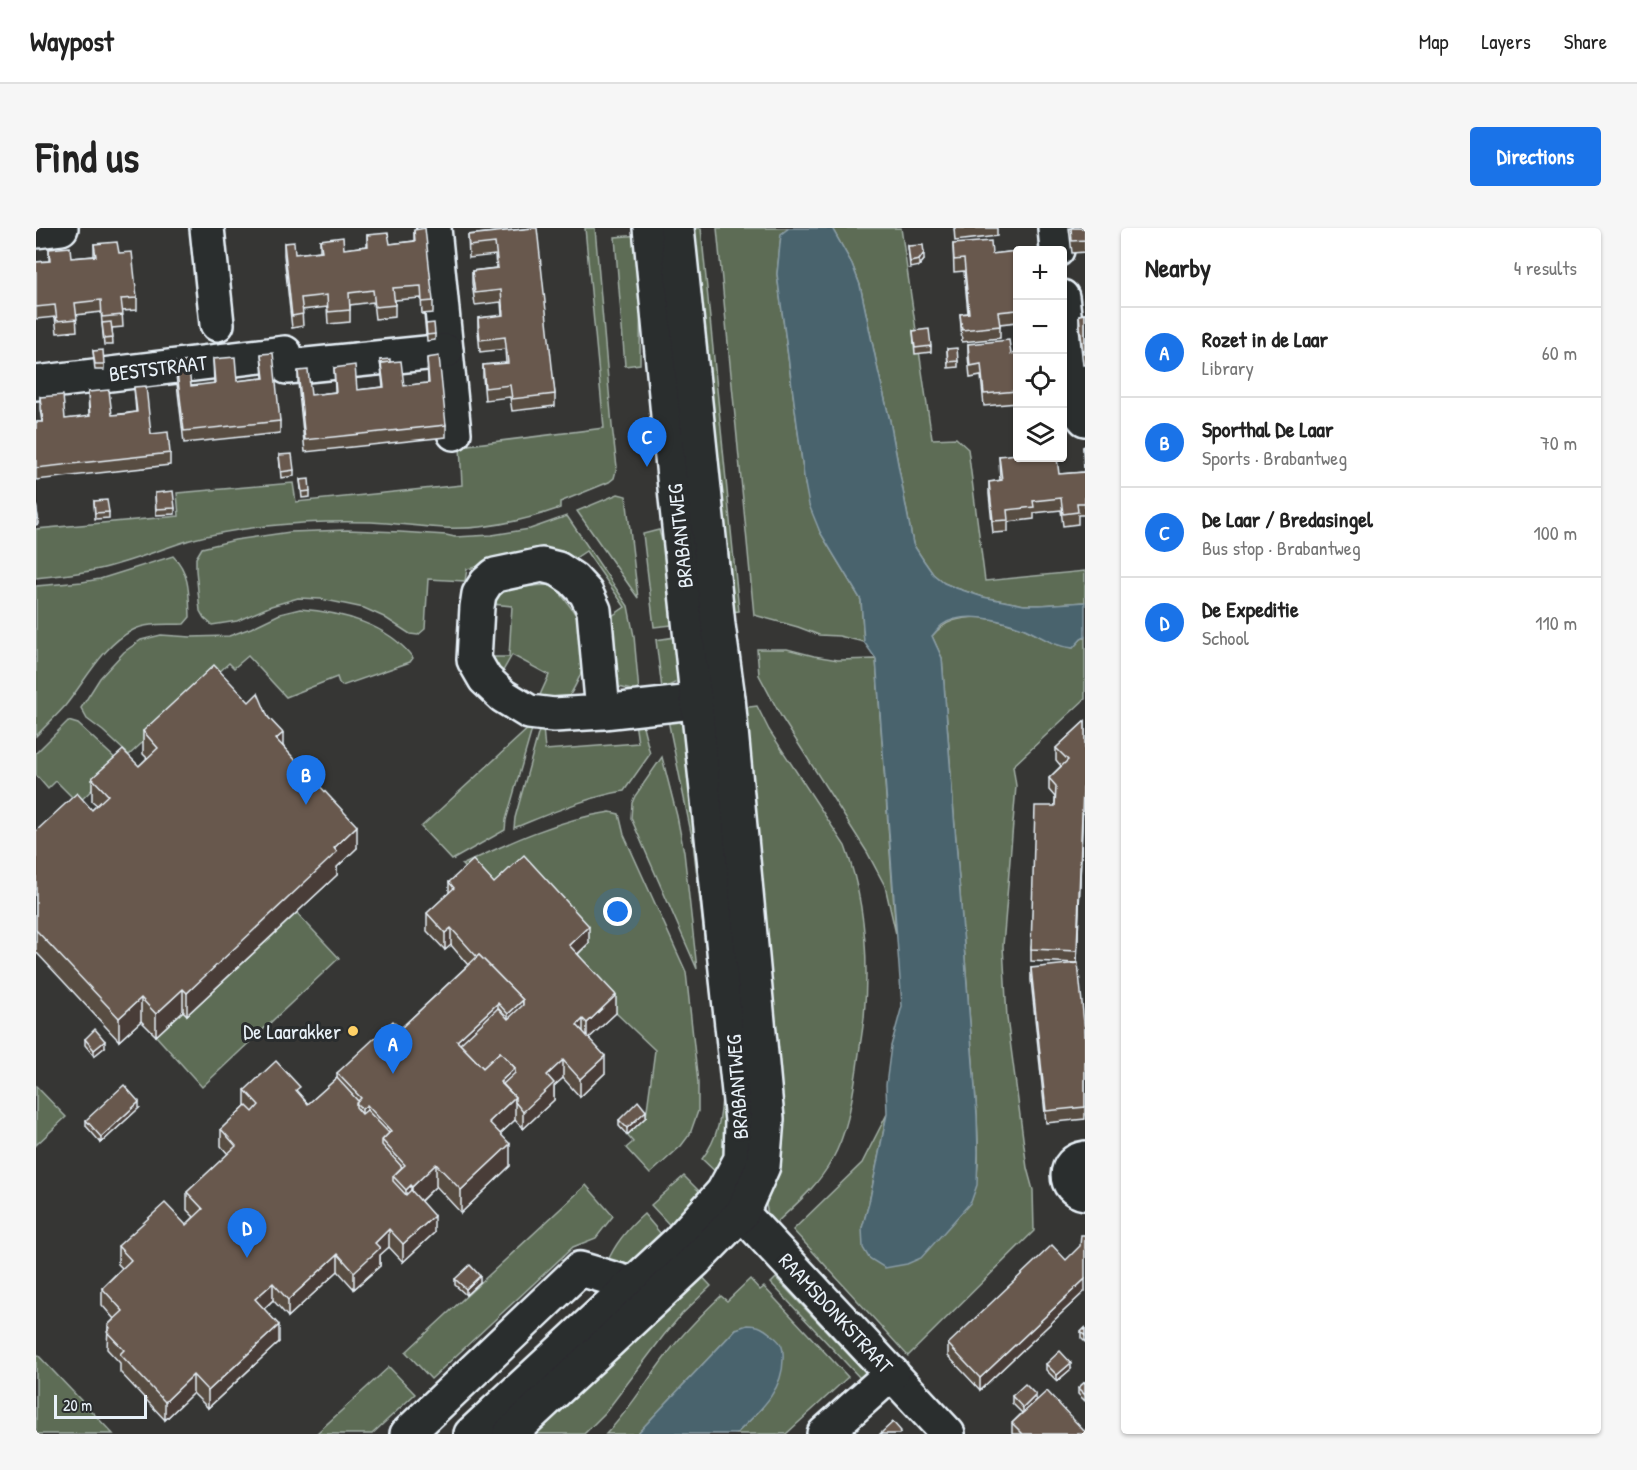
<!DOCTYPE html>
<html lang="en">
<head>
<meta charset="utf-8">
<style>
  body { margin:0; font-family:"Patrick Hand",sans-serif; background:#f6f6f6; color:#222 }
  .controls { position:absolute; right:18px; top:18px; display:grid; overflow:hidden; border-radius:6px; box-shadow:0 2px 4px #0004 }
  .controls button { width:54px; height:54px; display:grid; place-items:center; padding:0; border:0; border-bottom:2px solid #e0e0e0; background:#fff; color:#222; font:30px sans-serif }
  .scale { position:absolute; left:18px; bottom:15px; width:93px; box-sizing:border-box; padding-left:6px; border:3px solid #e8f1f8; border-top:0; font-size:16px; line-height:21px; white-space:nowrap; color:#e8f1f8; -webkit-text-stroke:4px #2a2d2e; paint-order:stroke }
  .you { position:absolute; left:582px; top:684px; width:21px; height:21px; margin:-15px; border:4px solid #fff; border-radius:50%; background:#1a73e8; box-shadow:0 0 0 9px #1a73e833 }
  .badge { display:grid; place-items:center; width:39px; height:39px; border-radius:50%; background:#1a73e8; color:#fff; font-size:20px; font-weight:700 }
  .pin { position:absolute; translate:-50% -50px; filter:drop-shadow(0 2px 3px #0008) }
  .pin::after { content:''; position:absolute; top:32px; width:21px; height:18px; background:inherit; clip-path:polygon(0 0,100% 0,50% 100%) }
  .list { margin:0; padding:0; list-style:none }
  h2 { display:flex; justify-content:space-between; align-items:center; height:78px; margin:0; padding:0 24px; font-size:26px }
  h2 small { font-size:20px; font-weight:400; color:#767676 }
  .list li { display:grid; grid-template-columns:39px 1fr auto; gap:18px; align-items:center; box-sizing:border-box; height:90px; padding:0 24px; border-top:2px solid #e0e0e0 }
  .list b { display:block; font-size:22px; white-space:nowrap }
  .list p { margin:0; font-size:20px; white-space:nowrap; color:#767676 }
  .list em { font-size:20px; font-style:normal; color:#767676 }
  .icon { flex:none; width:33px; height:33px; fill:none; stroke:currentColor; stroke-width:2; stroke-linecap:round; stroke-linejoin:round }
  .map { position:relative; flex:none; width:1049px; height:1206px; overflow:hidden; border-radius:6px }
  header { display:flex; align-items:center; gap:36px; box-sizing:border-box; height:84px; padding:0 30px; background:#fff; border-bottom:2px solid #e0e0e0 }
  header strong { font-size:28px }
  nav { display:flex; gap:33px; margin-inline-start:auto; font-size:21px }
  .intro { display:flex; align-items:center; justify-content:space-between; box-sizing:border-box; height:144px; padding:0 36px }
  h1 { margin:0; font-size:42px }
  .button { padding:15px 27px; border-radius:6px; background:#1a73e8; color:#fff; font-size:21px; font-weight:700 }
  main { display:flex; gap:36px; padding:0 36px }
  aside { flex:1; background:#fff; border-radius:6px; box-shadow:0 2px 4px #0004 }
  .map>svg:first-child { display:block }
</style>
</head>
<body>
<header>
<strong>Waypost</strong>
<nav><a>Map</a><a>Layers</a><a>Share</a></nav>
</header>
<div class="intro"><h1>Find us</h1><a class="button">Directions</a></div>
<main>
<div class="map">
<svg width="1049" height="1206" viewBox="0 0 1049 1206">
  <rect width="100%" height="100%" fill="#363634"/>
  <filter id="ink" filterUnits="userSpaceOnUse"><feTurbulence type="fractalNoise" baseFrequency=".0167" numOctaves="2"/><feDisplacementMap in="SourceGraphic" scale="12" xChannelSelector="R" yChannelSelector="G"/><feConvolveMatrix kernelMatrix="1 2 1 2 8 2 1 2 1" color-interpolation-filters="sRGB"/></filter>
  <g filter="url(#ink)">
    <g fill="#5d6c55" stroke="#a2aea6" stroke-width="1.5">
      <path d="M549 0H559L576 198 581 239 578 250 573 254 524 274V280C487 293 448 302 408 300 384 299 360 295 335 294 300 293 266 294 231 298 205 301 179 305 154 312 125 321 97 333 68 340 45 346 23 347 0 350V301L143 288 141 265 257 255 260 274 426 257 424 218 568 200Z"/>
      <path d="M665 0 703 383 688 385 647 1Z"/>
      <path d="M681 0H753L745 7 741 46 769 256 784 304 825 372 828 414 803 408 783 407 762 399 718 387Z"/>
      <path d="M796 0H865L896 211 920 210 932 221 949 353 1049 343V374L1004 377H988L947 369 920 360 908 355 897 346 888 333 877 316 854 193 842 142 824 57 816 36Z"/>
      <path d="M605 7 604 136 589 138 579 9Z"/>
      <path d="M582 266 590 268 602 370 541 283Z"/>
      <path d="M531 288 592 378 598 408 603 464 583 459 577 449 579 419 573 390 589 379 550 323 535 333 507 327 431 341 429 353 392 351 389 401 382 407 374 406 348 389 328 380 285 371 262 370 235 378 201 393 176 397 168 390 164 383 160 342V330L166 320 199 312 254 304 311 302 364 304 410 307 419 309 456 307 494 301Z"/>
      <path d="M623 302 637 354 645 396 618 399 607 306Z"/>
      <path d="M137 328C154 344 153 367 154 389L148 396C131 397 112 394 97 402 67 417 50 452 29 478 20 488 10 498 0 508V358L46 354 64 351Z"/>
      <path d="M518 357C531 374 546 392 552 413 555 428 540 458 532 470H509L504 467 513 447 476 427 464 448 451 429H473L476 378 456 376C456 375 459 369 460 368 469 359 505 357 518 357Z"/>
      <path d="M264 381C304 384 352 396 377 430L374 434 306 458 303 455 301 449 250 469 212 428 198 440 193 435 93 527 67 503 51 491 45 480 64 450 88 424 105 412 125 407 155 409 193 408 215 400 244 386Z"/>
      <path d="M943 389 960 392 987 400 1019 416 1037 420 1045 411 1049 409V471L977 538 980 558 967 718 971 790 991 940 997 962 998 1003 872 1128 757 1002 826 935 851 886 833 975 826 1000 935 973C945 945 942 917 941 887L906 430 896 408C910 392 922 390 943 389Z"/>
      <path d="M646 408 645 449 641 454 626 461 620 412Z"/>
      <path d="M721 421H751L778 428 802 432 840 431 860 706 849 658 831 624 746 490 723 447Z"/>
      <path d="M721 478 733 502 809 618C829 672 833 733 828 790 826 807 823 824 821 840 816 872 812 903 796 932 781 959 760 976 738 997L732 987 730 977 698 481Z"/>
      <path d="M632 492 642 493 650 498 698 884 685 949 666 931C682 910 686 888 686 862L657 614Z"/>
      <path d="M32 493 42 496 84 535 42 575 20 553 12 561 0 547V525Z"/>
      <path d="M599 494H606L614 526 588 563C551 569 513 586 478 600L479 590 504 499H507L509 522 602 515Z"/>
      <path d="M495 498H497L470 592 469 602 416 632 385 599Z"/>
      <path d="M626 529 641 588 648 624 661 741 595 590 596 575 599 568Z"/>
      <path d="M574 584 583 586 588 607 650 744 662 855V883L654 906 645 918 614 946 590 920 597 914 591 907 610 889 619 822 580 785 533 734 458 672 426 637C474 614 521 592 574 584Z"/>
      <path d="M261 685 303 730 166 859 120 808 147 783 151 787Z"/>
      <path d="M0 858 30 889 0 917Z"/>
      <path d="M648 948 670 970 640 1004 615 977Z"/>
      <path d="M550 957 577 988 560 1010 537 1019 395 1151 370 1124Z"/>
      <path d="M608 986 630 1012 594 1040 571 1035C579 1015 592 1000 608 986Z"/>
      <path d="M661 1043 675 1058 646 1086 628 1107 569 1185 548 1206H495Z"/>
      <path d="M740 1050 830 1145 824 1150 735 1055Z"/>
      <path d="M714 1051 724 1062 728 1059 812 1149 750 1206H700L726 1180 700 1101 601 1206H570C593 1183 609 1155 629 1129 645 1107 665 1087 685 1068L691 1073Z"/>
      <path d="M0 1125 77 1206H0Z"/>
      <path d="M353 1139 379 1166 336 1206H280Z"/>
    </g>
    <g fill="#49646d" stroke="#899ca5" stroke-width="1.5">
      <path d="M753 0H796L816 36 824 57 842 142 854 193 877 316 888 333 897 346 908 355 920 360 947 369 988 377H1004L1049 374V409L1045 411 1037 420C1019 419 1005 408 989 401 966 392 927 382 906 397 902 400 899 405 896 408L906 430 941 887 942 924 941 957 935 974 885 1030 871 1036 849 1040 833 1030 827 1020 826 1000 833 975 851 886 850 857 855 818 866 778 840 431 828 414 825 372 784 304 773 277 769 256 741 46 745 6Z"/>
      <path d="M711 1097C723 1097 728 1100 737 1108 746 1115 748 1120 747 1132 747 1164 721 1185 700 1206H601L700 1101Z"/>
    </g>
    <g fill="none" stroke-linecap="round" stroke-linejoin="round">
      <g stroke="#e8f1f8" stroke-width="38">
        <g id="minor">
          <path d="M171 0 181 96"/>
          <path d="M398 0 418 205"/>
          <path d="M1019 0 1021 22"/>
          <path d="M0 3 25 0"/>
          <path d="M1026 69 1039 179 1049 191"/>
          <path d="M0 155 249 125 251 139 410 123"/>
          <path d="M567 484 558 382 550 365 537 351 522 341 506 337 459 347 450 355 443 366 441 379 438 432 449 451 467 468 493 484 518 487 567 484 684 471"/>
          <path d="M1049 930C1027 933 1026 961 1049 965"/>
          <path d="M690 968 912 1206"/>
          <path d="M371 1206 544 1041 595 1056 607 1069"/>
          <path d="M435 1206 642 1014 687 964 705 931 706 892 640 270 614 0"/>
          <path d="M474 1206 660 1032 706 985 727 938 731 891 692 470 682 397 641 0"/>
          <path d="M788 1206 856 1145"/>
        </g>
      </g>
      <use href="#minor" stroke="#2a2d2e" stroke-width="33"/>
    </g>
    <g fill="#594d43" stroke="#e8f1f8" stroke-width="1.5">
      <path d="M497 0 519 166V178L476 183 474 169 449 172 447 149V137L470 135 469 121 444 124 442 102V90L466 88 465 74 439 77 436 55V43L460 40 459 27 433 30 432 7Z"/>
      <path d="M918 0H961V8L919 13Z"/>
      <path d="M1033 0H1049V24L1036 25Z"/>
      <path d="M378 2 397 73V85L386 86 385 70 359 72V89L339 91 337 74 314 77V94L292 96 291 79 266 82 267 98 256 100 248 27V15L259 26 284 23V12L308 21 331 18V7L354 16 378 13Z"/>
      <path d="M58 16 83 25 101 70V82L86 83 87 99 76 100 77 117H68L65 84 40 87 41 103 21 105 19 89 0 91V34L13 33V21L35 30 58 28Z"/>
      <path d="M917 16 956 26 981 23V94L964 96V110L926 114 924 86 932 85 928 43 918 44Z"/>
      <path d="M872 18 888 32 883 38 874 40Z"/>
      <path d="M1049 86V137H1047L1043 99V87Z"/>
      <path d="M390 96 399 106V112L391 113Z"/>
      <path d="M877 103 895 118V124L879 126Z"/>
      <path d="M932 116 975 126 981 125V175L948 178 945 148 934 150 932 128Z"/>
      <path d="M911 121 922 133V139L912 140Z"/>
      <path d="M57 123 68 136V142H59Z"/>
      <path d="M225 126 244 193V205L148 215 140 147V135L155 158 178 156 177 131 201 153 227 150Z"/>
      <path d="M391 130 410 197V209L269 224 262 155V143L275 167 299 164 298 140 321 162 347 159 344 132 354 134 368 158 392 155Z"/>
      <path d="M98 159 115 206 134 225V237L0 252V194H6L4 181V169L29 191 53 189 52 164 76 187 100 184Z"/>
      <path d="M1049 218V287H1042V296L1027 298 1025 282 998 285V291L972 294V304L957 305 953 266V254L964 253 963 228 1023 246 1048 244 1047 219Z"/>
      <path d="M243 227 258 242V248L245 250Z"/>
      <path d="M264 252 274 263V269L266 270Z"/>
      <path d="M119 265 139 280V286L120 287Z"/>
      <path d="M58 273 73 284V290L59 291Z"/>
      <path d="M0 276 2 290V296L0 297Z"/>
      <path d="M213 474 232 489 247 518 321 620 301 639V647L151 787 147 783 120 808 105 793 83 813 0 724V603L56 582 61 577 56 573V550L103 538 111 530 107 526V503Z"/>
      <path d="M1049 493 1047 571 1041 735 995 733V721L1019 578V569L1013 562V550L1025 538 1020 532V520Z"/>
      <path d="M413 654 458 655 553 715 542 726 580 785 553 810 569 845 544 869 527 850 518 858V872L487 901 479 892 464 906 474 938 425 985 400 958 385 973 398 1005 367 1034 353 1019 344 1027V1038L318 1061 302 1043 252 1089 237 1072 228 1081 243 1114 172 1180 157 1165 129 1192 84 1144V1135L71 1121 72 1097 78 1091 66 1077V1060L86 1040 82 1036V1018L150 997 158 989 151 982V964L192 926 185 918V901L209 878V862L264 867 272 876 301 850V845L364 801 432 737 415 717 409 722 391 703V685L413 665Z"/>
      <path d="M995 740 1049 805V891L1010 895 995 752Z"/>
      <path d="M49 811 69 819 58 828 49 817Z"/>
      <path d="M103 880 65 915 50 898V892Z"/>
      <path d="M610 889 591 907 583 898V892Z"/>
      <path d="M419 1051 444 1054 430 1067 419 1057Z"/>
      <path d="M1049 1063 944 1162 912 1128V1116Z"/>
      <path d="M1049 1100V1114L1045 1110V1104Z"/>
      <path d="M1010 1136 1035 1141 1021 1153 1010 1142Z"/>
      <path d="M1049 1154V1173L1042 1166V1160Z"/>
      <path d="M976 1168 1000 1173 1049 1206H976V1195L986 1185 976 1175Z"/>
    </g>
    <g fill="#483e37" stroke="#e8f1f8" stroke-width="1.5">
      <path d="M888 25V32L883 38V32Z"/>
      <path d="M247 505V527L240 511Z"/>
      <path d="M1049 557V569L1047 571 1041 735 1047 559Z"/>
      <path d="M321 598V620L301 639V647L151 787V765L298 620Z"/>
      <path d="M553 698V715L533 734V717Z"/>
      <path d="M415 700V717L409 722V705Z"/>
      <path d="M147 761V783L120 808V786Z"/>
      <path d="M580 767V785L551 812V795Z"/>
      <path d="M105 770V793L83 813V790Z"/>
      <path d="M487 772V795L472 809V786Z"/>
      <path d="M462 775V798L430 827 421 813Z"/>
      <path d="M547 791V809L541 797Z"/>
      <path d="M69 813V819L58 828V822Z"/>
      <path d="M569 828V845L544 869V851Z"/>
      <path d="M527 832V850L518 858V872L487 901V884L511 847Z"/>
      <path d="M479 840V862L473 868 464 854Z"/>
      <path d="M479 869V892L453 916V894Z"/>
      <path d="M103 874V880L65 915V909Z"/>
      <path d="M331 877V899L326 903V881Z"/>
      <path d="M610 883V889L591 907V900Z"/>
      <path d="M474 916V938L425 985V962Z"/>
      <path d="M400 936V958L376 981V959Z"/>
      <path d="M375 957V979L370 984V962Z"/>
      <path d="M398 988V1005L367 1034V1016Z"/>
      <path d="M353 1001V1019L344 1027V1038L318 1061V1044L339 1015Z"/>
      <path d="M302 1026V1043L252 1089V1072Z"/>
      <path d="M444 1048V1054L430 1067V1061Z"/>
      <path d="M1049 1051V1063L944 1162V1150Z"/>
      <path d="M237 1055V1072L219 1089V1071Z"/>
      <path d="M243 1097V1114L172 1180V1163Z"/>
      <path d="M1035 1135V1141L1021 1153V1147Z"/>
      <path d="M157 1147V1165L129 1192V1174Z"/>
      <path d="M1000 1167V1173L987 1186V1180Z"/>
    </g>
    <g fill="#67594e" stroke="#e8f1f8" stroke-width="1.5">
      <path d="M389 0 397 73 386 74 385 58 357 60 359 77 339 79 337 62 313 65 314 82 292 84 291 67 265 70 267 86 256 88 248 15 258 14 259 26 286 23 284 12 307 9 308 21 332 18 331 7 352 5 354 16 379 13 378 2Z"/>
      <path d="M497 0H501L519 166 476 171 474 157 449 160 447 137 472 135 469 109 444 112 443 102 442 90 467 87 465 62 439 65 436 43 462 40 459 15 433 18 432 7Z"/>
      <path d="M1035 0H1049V12L1036 13Z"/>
      <path d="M955 13 956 26 981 23V82L962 84 964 98 926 102 924 86 933 85 928 31 918 32 917 16Z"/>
      <path d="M81 14 83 25 96 24 101 70 85 71 87 87 66 89 65 72 39 75 41 91 21 93 19 77 0 79V34L14 33 13 21 34 19 35 30 60 28 58 16Z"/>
      <path d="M887 17 888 25 883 32 874 34 872 18Z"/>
      <path d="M1049 86V125H1047L1043 87Z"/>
      <path d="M75 94 77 110 68 111 66 95Z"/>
      <path d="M398 95 399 106 391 107 390 96Z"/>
      <path d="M893 101 895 118 879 120 877 103Z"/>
      <path d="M973 112 975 126 981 125V163L948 166 945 136 934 138 932 116Z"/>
      <path d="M921 120 922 133 912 134 911 121Z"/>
      <path d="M67 122 68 136H59L57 123Z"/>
      <path d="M237 125 244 193 148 203 140 135 152 133 155 158 179 155 177 131 199 129 201 153 228 150 225 126Z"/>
      <path d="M403 128 410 197 269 212 262 143 272 142 275 167 300 164 298 140 319 137 321 162 348 159 345 135 354 134 365 133 368 158 381 156 393 155 391 130Z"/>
      <path d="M354 131V134L345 135V141L344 132Z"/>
      <path d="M110 158 115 206 132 204 134 225 0 240V194H7L4 169 27 167 29 191 54 188 52 164 73 162 76 187 89 186 101 184 98 159Z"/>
      <path d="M1049 218V238L1047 219Z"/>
      <path d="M256 226 258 242 245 244 243 227Z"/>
      <path d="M981 226V230H1021L1023 246 1049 244V275H1041L1042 284 1027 286 1025 270 997 273 998 279 971 282 972 292 957 293 953 254 966 252 963 228Z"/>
      <path d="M273 251 274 263 266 264 264 252Z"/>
      <path d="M137 263 139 280 120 281 119 265Z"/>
      <path d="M71 272 73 284 59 285 58 273Z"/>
      <path d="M0 276 2 290 0 291Z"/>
      <path d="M178 437 213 474 222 465 232 489 247 505 240 511 321 598 298 620 301 624 151 765 147 761 120 786 105 770 83 790 0 702V603L41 565 56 582 72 567 56 550 87 522 103 538 122 520 107 503Z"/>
      <path d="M1049 493V557L1047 559 1041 723 995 721 999 578H1019L1020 558 1013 550 1032 532 1020 520Z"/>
      <path d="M488 627 553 698 533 717 580 767 551 795 547 791 541 797 569 828 544 851 527 832 511 847 518 855 487 884 479 874V869L467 856 479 845V840L464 824 447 840 424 816 462 780 472 791 487 777V772L443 727 441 729 415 700 409 705 391 685 418 660 413 654 437 632 458 655Z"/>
      <path d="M443 727 487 772 472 786 462 775 421 813 447 840 464 824 479 840 464 854 479 869 453 894 474 916 425 962 400 936 376 959 375 957 370 962 357 948 369 937 346 912 355 903 331 877 326 881 320 875 325 870 301 845 357 793 364 801Z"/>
      <path d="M1042 735 1049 805V879L1010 883 995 740Z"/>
      <path d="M59 801 69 813 58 822 49 811Z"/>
      <path d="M240 833 264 859 260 862 272 876 301 850 322 873 320 875V879L326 886 331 882 353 905 346 912V917L366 939 357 948V953L370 967 375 962 398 988 367 1016 353 1001 339 1015 344 1020 318 1044 302 1026 252 1072 237 1055 219 1071 243 1097 172 1163 157 1147 129 1174 84 1126 88 1122 71 1104 74 1100 72 1097 87 1083 66 1060 95 1032 82 1018 129 975 150 997 167 981 151 964 200 918 185 901 210 877 217 884 223 877 209 862Z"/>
      <path d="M88 857 103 874 65 909 50 892Z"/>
      <path d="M602 873 610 883 591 900 583 892Z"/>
      <path d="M1045 1007H1049V1051L944 1150 912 1116 1016 1017 1030 1032 1044 1018Z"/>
      <path d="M434 1037 444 1048 430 1061 419 1051Z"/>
      <path d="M1049 1100V1108L1045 1104Z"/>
      <path d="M1024 1123 1035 1135 1021 1147 1010 1136Z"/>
      <path d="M1049 1154V1167L1042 1160Z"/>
      <path d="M989 1156 1000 1167 987 1180 976 1168Z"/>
      <path d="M1011 1163 1049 1204V1206H987L976 1195Z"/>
      <path d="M857 1194 865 1203 863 1206H844Z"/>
    </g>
  </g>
  <circle fill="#ffd166" stroke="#2a2d2e" stroke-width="2" cx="317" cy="803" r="6"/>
  <g text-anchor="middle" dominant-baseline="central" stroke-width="6" stroke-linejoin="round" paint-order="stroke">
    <g font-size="21" fill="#e8f1f8" stroke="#2a2d2e">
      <text transform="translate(122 140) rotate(-7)">BESTSTRAAT</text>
      <text transform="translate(644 308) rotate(-96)">BRABANTWEG</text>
      <text transform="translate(701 859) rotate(-94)">BRABANTWEG</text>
      <text transform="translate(800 1085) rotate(47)">RAAMSDONKSTRAAT</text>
    </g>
    <g font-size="21" fill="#e8f1f8" stroke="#2a2d2e" text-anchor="end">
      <text x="305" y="803">De Laarakker</text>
    </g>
  </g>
</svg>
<div class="controls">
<button>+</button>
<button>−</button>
<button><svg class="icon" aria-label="locate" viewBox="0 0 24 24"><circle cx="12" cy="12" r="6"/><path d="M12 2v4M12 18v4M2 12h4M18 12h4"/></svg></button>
<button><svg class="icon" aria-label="layers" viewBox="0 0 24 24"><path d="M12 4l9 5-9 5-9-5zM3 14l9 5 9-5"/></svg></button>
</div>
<div class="scale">20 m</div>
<div class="you"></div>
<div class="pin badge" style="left:357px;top:846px">A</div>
<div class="pin badge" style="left:270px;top:577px">B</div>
<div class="pin badge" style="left:611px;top:239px">C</div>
<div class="pin badge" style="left:211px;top:1030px">D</div>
</div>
<aside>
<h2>Nearby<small>4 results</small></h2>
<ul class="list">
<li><span class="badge">A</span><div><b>Rozet in de Laar</b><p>Library</p></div><em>60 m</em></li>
<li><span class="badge">B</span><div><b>Sporthal De Laar</b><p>Sports · Brabantweg</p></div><em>70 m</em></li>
<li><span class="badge">C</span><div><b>De Laar / Bredasingel</b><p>Bus stop · Brabantweg</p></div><em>100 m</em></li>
<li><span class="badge">D</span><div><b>De Expeditie</b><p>School</p></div><em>110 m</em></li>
</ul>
</aside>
</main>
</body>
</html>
